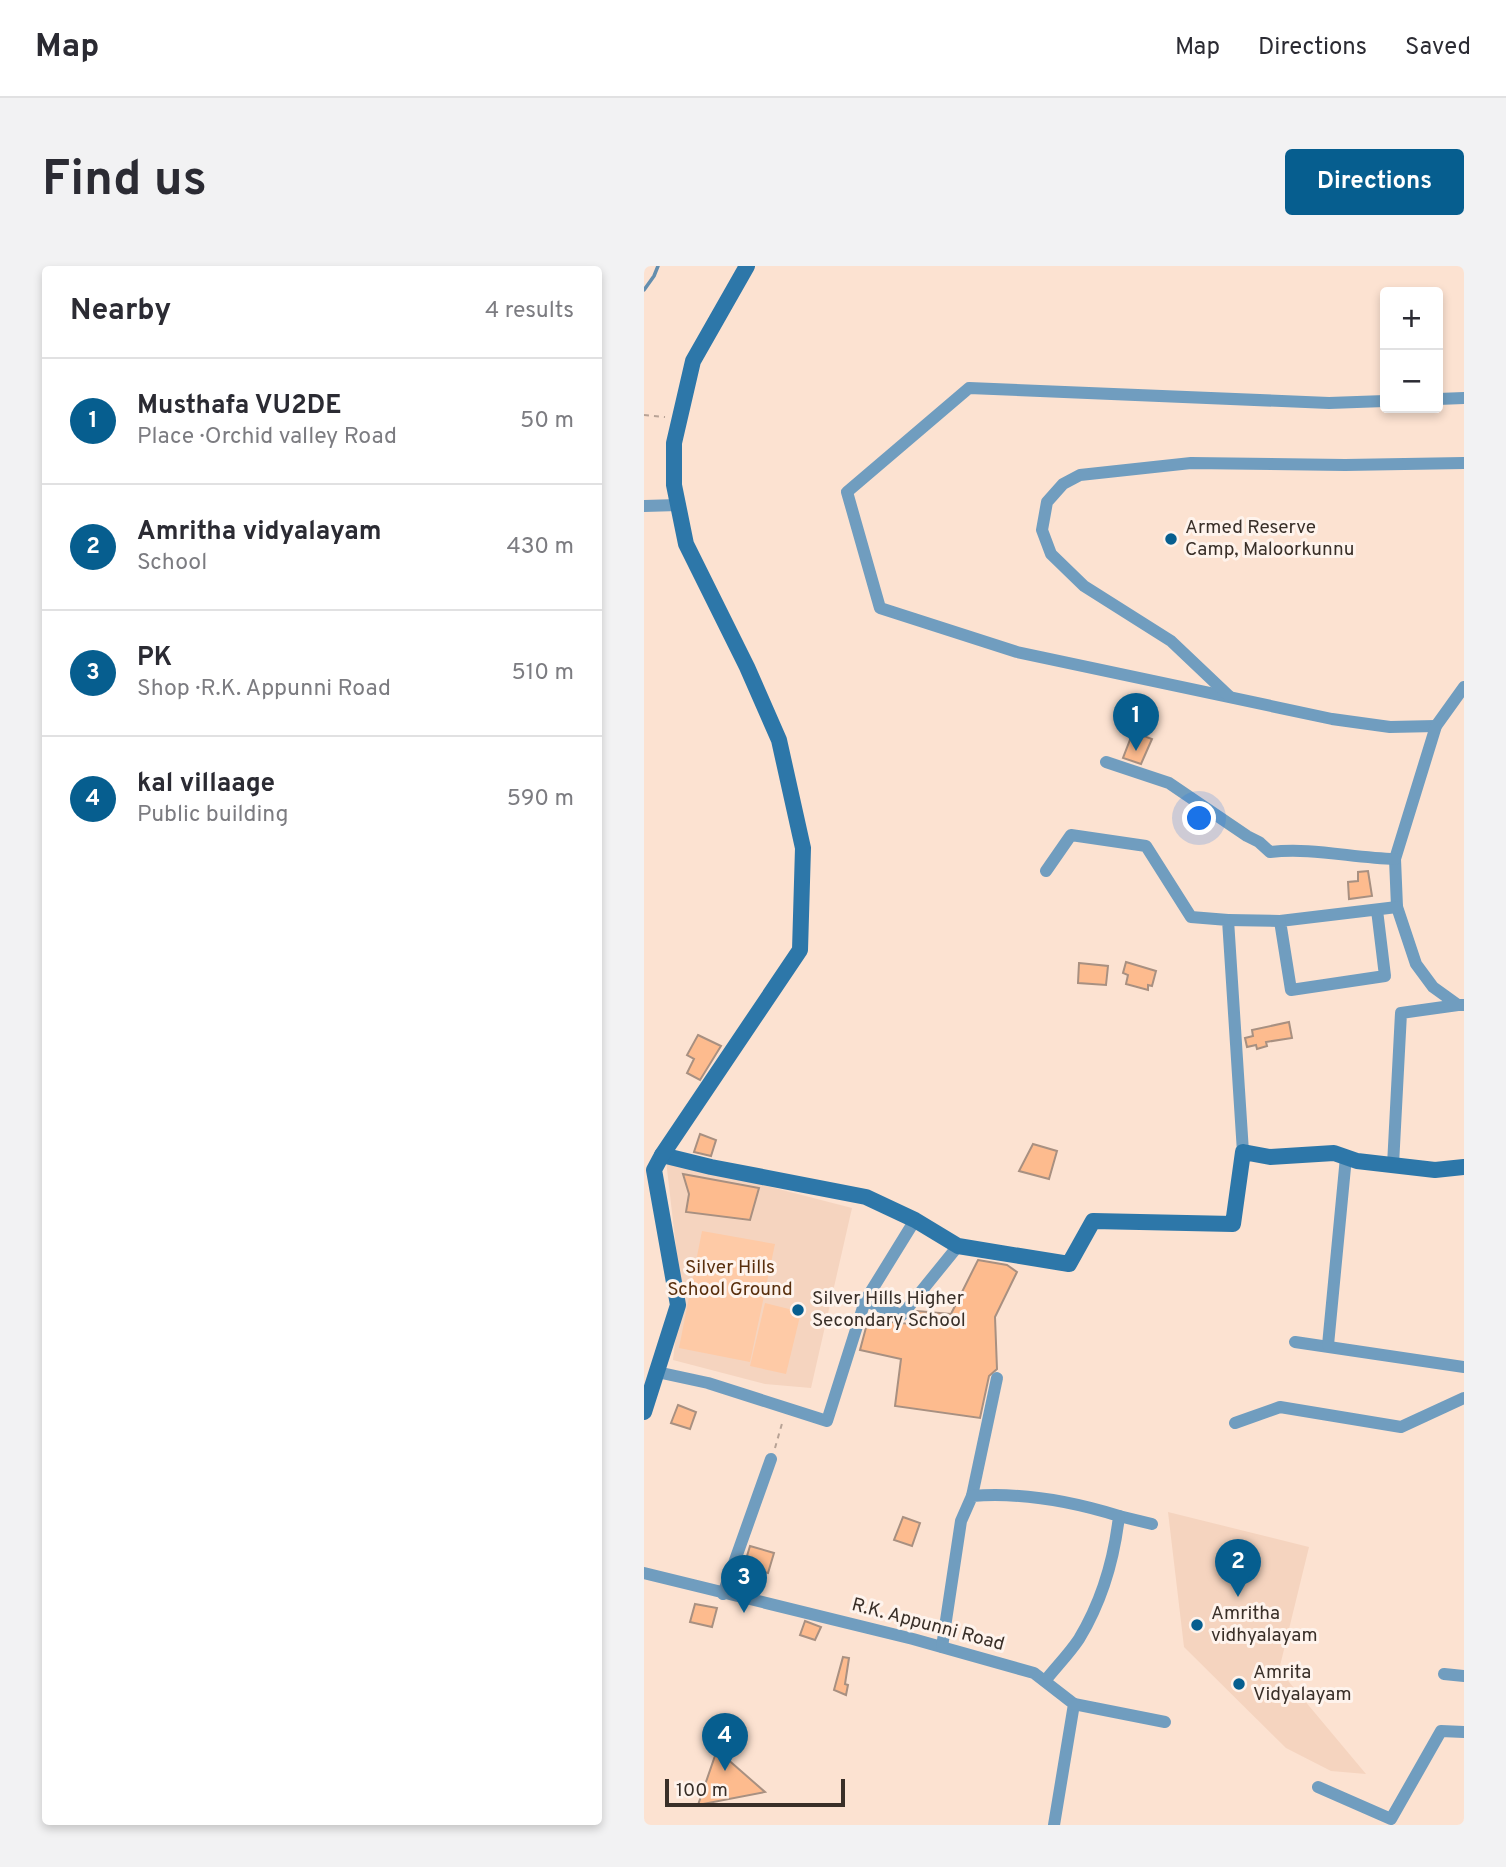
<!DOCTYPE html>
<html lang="en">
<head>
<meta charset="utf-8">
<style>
  body { margin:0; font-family:Overpass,sans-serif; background:#f2f2f3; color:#2b2b33 }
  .controls { position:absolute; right:21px; top:21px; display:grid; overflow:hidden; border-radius:7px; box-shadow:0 4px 10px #0003 }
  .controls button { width:63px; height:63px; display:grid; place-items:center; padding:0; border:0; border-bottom:2px solid #e1e1e2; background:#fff; color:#2b2b33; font:35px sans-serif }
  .scale { position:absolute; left:21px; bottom:18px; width:180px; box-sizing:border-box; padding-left:7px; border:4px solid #392f28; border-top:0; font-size:19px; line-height:24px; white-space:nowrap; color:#392f28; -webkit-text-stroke:5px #fef3ec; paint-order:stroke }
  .you { position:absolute; left:556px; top:553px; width:24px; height:24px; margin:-18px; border:5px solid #fff; border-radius:50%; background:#1a73e8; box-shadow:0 0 0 10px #1a73e833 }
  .badge { display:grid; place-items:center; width:46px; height:46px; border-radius:50%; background:#065e8f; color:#fff; font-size:23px; font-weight:700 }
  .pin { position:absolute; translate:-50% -58px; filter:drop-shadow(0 2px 4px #0008) }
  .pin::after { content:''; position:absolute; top:37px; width:24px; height:21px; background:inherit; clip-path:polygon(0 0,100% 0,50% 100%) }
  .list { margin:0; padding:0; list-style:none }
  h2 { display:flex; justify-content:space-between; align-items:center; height:91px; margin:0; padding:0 28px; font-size:30px }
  h2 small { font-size:23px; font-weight:400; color:#7c7c81 }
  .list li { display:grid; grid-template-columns:46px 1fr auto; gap:21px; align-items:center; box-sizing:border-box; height:126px; padding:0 28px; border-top:2px solid #e1e1e2 }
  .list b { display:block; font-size:26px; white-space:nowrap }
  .list p { margin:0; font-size:23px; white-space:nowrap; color:#7c7c81 }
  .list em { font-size:23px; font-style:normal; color:#7c7c81 }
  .map { position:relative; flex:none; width:820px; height:1559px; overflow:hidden; border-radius:7px }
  header { display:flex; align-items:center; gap:42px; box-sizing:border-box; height:98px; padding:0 35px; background:#fff; border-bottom:2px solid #e1e1e2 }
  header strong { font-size:33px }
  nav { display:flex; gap:38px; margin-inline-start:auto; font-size:24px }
  .intro { display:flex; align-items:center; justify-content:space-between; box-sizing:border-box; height:168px; padding:0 42px }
  h1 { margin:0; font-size:49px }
  .button { padding:18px 32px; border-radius:7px; background:#065e8f; color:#fff; font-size:24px; font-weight:700 }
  main { display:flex; gap:42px; padding:0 42px }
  aside { flex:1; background:#fff; border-radius:7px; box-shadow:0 4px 10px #0003 }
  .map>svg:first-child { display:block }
</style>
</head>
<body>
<header>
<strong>Map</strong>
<nav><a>Map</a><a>Directions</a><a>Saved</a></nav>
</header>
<div class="intro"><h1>Find us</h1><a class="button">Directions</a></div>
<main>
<aside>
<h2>Nearby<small>4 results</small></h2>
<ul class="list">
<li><span class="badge">1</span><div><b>Musthafa VU2DE</b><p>Place · Orchid valley Road</p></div><em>50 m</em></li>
<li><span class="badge">2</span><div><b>Amritha vidyalayam</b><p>School</p></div><em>430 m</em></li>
<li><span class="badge">3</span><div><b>PK</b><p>Shop · R.K. Appunni Road</p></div><em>510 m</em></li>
<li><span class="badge">4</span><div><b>kal villaage</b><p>Public building</p></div><em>590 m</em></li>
</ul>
</aside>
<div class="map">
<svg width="820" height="1559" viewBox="0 0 820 1559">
  <rect width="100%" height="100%" fill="#fce2d1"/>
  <g fill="#f5d4bf">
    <path d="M22 894 208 942 167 1122 121 1118 29 1094 37 1025Z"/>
    <path d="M524 1246 665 1281 635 1404 722 1508 687 1505 642 1482 540 1381Z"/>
  </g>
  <g fill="#fecaa6">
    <path d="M58 965 131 978 106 1096 35 1082Z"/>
    <path d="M121 1037 157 1046 142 1108 106 1100Z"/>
  </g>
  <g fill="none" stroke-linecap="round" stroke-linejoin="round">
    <path stroke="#648eae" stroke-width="3.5" d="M0 24 10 10 14 0"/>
  </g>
  <g fill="#fdbb8e" stroke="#a89081" stroke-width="2">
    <path d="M489 466 508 473 497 498 479 492Z"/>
    <path d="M724 605 728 630 705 633 704 616 714 615V606Z"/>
    <path d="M482 696 512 705 508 720 504 719V724L482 718 484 709 479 707Z"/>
    <path d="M435 697 464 700 462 719 434 717Z"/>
    <path d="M645 756 648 772 622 776 623 780 613 783 612 779 603 781 601 772 609 770 608 764Z"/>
    <path d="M54 769 77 780 56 814 43 807 50 793 43 789Z"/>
    <path d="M56 868 72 874 67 890 50 886Z"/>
    <path d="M389 878 413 885 405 913 375 905Z"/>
    <path d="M39 908 115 922 106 954 42 946 45 928Z"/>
    <path d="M334 994 363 999 373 1006 351 1051 353 1103 345 1110 336 1152 251 1140 257 1093 216 1084 224 1054 267 1058 266 1053 273 1045 307 1048Z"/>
    <path d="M34 1139 52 1146 46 1163 27 1157Z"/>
    <path d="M259 1251 276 1257 268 1280 250 1274Z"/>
    <path d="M106 1280 130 1287 124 1307 100 1300Z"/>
    <path d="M51 1338 73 1342 68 1361 46 1356Z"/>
    <path d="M161 1355 177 1361 171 1374 156 1369Z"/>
    <path d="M199 1391 205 1392 201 1418 204 1419 202 1429 190 1424Z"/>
    <path d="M73 1484 121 1526 54 1539Z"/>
  </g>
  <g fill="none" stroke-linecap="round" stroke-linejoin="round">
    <g stroke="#b8a396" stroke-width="2" stroke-dasharray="5 5" stroke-linecap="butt">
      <path d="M0 149 21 151"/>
      <path d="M131 1182 139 1154"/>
    </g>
    <g stroke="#709dbf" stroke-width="12">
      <path d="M794 133 820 132"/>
      <path d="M741 135 685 137 325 122 203 226 236 342 373 386 688 453 746 461 792 460"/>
      <path d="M0 240 34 239"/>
      <path d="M820 421 792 460 751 593 753 641 772 698 789 721 814 739H820"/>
      <path d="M585 430 527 375 440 320 407 288 398 264 403 236 419 218 436 209 547 197 701 199 820 197"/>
      <path d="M462 496 525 517 603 570 615 576 626 586C667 581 709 592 751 593"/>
      <path d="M402 605 427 569 502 580 547 651 584 654 599 886"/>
      <path d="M733 644 741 710 647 724 636 655 753 641"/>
      <path d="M584 654 636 655"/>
      <path d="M749 899 757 747 814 739"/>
      <path d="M221 1035 258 1049 314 980"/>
      <path d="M651 1076 820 1101"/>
      <path d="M684 1079 702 891"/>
      <path d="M13 1106 64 1117 183 1155 221 1035 271 954"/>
      <path d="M591 1157 636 1141 757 1161 820 1132"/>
      <path d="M328 1230 353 1112"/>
      <path d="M475 1250 508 1258"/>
      <path d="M0 1307 269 1373 390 1407 430 1438 410 1559"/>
      <path d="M79 1328 127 1193"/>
      <path d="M298 1381 317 1255 328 1230C379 1226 427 1235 475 1250 470 1294 458 1335 435 1373 425 1388 412 1401 401 1415"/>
      <path d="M800 1408 820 1410"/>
      <path d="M430 1438 521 1456"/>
      <path d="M674 1521 747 1553 797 1465 820 1466"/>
    </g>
    <g stroke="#2d77a9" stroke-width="16">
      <path d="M18 889 67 901 222 931 271 954 314 980 425 998 449 955 589 958 599 886 626 891 690 887 713 895 791 904 820 901"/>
      <path d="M0 1146 34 1039 10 904 18 889 156 684 159 582 135 474 103 401 42 278 30 219V177L49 95 103 0"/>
    </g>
  </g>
  <g fill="#065e8f" stroke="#fef3ec" stroke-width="2.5">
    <circle cx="527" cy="273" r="7"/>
    <circle cx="154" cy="1044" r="7"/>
    <circle cx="553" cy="1359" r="7"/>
    <circle cx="595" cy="1418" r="7"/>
  </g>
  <g text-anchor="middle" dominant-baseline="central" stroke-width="6" stroke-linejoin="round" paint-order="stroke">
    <g font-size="19" fill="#392f28" stroke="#fef3ec" text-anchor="start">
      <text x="541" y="262">Armed Reserve<tspan x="541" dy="22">Camp, Maloorkunnu</tspan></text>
      <text x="168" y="1033">Silver Hills Higher<tspan x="168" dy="22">Secondary School</tspan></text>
      <text x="567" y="1348">Amritha<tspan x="567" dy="22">vidhyalayam</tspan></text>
      <text x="609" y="1407">Amrita<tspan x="609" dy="22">Vidyalayam</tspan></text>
    </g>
    <g font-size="19" fill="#592f0d" stroke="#fef3ec">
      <text x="86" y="1002">Silver Hills<tspan x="86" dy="22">School Ground</tspan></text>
    </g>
    <g font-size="19" fill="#392f28" stroke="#fef3ec">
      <text transform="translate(284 1359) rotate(15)">R.K. Appunni Road</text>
    </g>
  </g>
</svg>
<div class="controls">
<button>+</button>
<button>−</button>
</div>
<div class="scale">100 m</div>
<div class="you"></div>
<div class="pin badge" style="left:492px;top:485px">1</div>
<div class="pin badge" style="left:594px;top:1331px">2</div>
<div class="pin badge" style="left:100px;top:1347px">3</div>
<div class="pin badge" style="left:81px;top:1505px">4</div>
</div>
</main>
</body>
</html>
